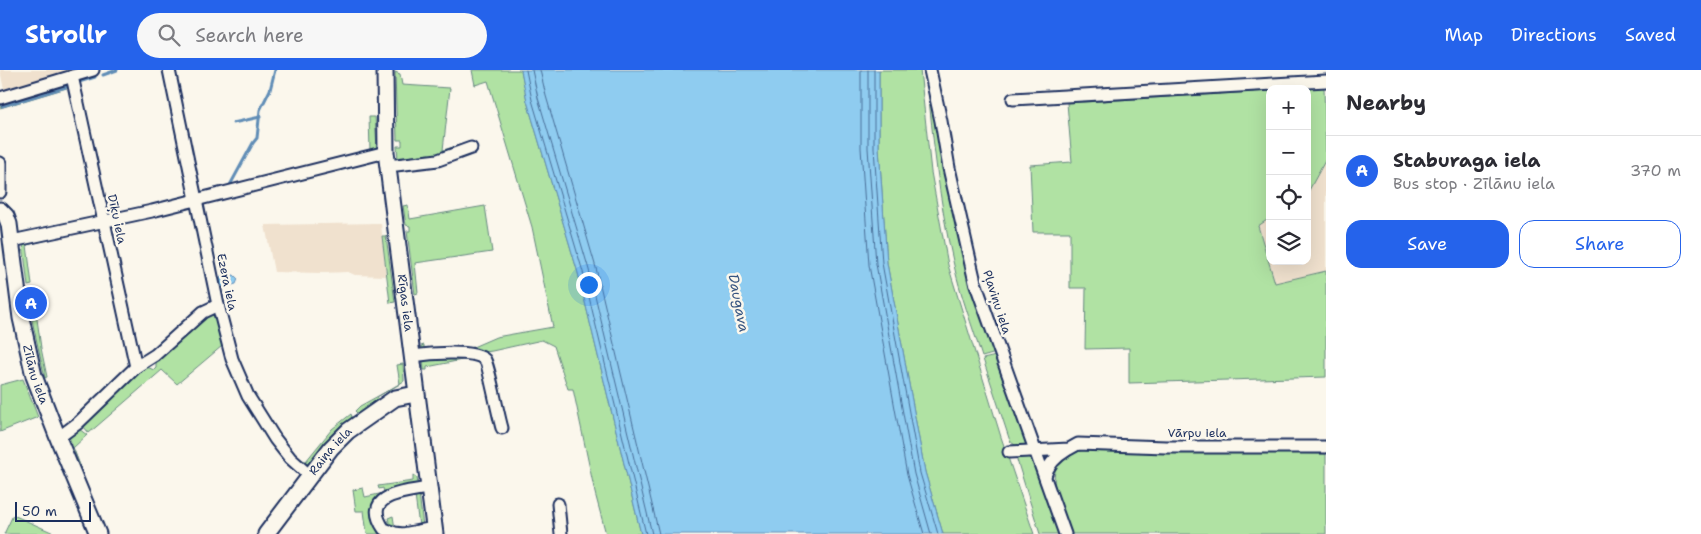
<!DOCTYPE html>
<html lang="en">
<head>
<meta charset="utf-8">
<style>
  body { margin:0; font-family:"Shantell Sans",sans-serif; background:#f7f7f7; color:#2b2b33 }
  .controls { position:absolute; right:15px; top:15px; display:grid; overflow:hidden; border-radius:10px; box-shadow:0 5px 20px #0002 }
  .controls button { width:45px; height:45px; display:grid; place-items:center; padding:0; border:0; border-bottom:1px solid #e1e1e2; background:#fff; color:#2b2b33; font:25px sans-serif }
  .scale { position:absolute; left:15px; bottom:12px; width:76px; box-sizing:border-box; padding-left:5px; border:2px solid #1b2f5e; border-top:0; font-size:14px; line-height:18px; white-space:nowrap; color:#1b2f5e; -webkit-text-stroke:4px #fbf7ec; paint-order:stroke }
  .you { position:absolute; left:588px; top:214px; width:18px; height:18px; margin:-12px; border:4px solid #fff; border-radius:50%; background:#1a73e8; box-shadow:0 0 0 8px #1a73e833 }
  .badge { display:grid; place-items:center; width:32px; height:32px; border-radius:50%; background:#2563eb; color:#fff; font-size:16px; font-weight:700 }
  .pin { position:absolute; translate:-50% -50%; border:2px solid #fff; box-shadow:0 1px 5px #0006 }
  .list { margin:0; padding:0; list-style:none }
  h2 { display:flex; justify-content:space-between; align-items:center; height:65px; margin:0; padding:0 20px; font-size:21px }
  h2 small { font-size:16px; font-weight:400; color:#7c7c81 }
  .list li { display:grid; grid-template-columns:32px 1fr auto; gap:15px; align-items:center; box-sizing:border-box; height:70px; padding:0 20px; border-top:1px solid #e1e1e2 }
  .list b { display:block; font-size:19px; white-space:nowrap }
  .list p { margin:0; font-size:16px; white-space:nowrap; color:#7c7c81 }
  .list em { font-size:16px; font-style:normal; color:#7c7c81 }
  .actions { display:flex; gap:10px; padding:15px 20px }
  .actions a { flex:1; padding:11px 0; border:1px solid #2563eb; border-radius:15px; text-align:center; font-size:18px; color:#2563eb }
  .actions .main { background:#2563eb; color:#fff }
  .icon { flex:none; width:28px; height:28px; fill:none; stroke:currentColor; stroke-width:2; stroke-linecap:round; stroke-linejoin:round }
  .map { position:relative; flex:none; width:1326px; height:464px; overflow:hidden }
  header { display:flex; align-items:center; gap:30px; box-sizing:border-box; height:70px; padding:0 25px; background:#2563eb; color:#fff }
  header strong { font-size:24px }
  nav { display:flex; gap:28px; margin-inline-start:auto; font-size:18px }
  .search { width:350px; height:45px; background:#f7f7f7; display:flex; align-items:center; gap:12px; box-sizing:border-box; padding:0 18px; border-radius:28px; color:#7c7c81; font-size:19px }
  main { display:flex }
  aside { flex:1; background:#fff }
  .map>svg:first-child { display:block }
</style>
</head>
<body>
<header>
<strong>Strollr</strong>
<div class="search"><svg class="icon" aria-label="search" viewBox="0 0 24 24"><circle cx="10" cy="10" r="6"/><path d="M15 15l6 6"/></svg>Search here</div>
<nav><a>Map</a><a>Directions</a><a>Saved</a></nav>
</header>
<main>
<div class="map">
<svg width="1326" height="464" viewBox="0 0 1326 464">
  <rect width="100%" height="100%" fill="#fbf7ec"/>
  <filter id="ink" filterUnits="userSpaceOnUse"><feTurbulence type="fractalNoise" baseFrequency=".02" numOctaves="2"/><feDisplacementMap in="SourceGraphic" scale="10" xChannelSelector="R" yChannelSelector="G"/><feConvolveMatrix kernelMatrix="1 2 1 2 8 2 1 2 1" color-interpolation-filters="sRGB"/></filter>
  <g filter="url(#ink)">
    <g fill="#f0e1ce">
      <path d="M0 0H72L4 20Z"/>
      <path d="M1326 89V201L1275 213 1258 155 1270 148V191H1307V124Z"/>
      <path d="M381 153 386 206 355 205 348 202 322 203 274 202 265 155Z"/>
    </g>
    <g fill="#b0e2a3" stroke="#668880">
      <path d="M472 0H521L527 31 578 203 641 464H606L595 423 573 319H568L554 276 542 270 492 281 479 283 421 280V276L424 275V280H466L496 267 553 257 532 157 488 11 475 15Z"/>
      <path d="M879 0H920L931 102 948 195 1001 367 1034 464H943L925 402 887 193 879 78Z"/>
      <path d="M395 2 400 4 402 15 450 18 443 80 467 73V76L447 85 398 90 397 76H402V70H397Z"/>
      <path d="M927 9 996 283 982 287C972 255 960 224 953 191 939 131 933 70 927 9Z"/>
      <path d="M68 13 70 17 0 38V33Z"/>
      <path d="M1324 17 1326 89 1307 124V19H1303Z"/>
      <path d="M1270 21V148L1258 156 1275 213 1326 201V307L1129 313V278L1085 279 1086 218H1070V162H1033L1030 95 1072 92 1067 33Z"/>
      <path d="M369 47H375L377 78 374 80 294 101 370 80Z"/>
      <path d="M408 135 410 149 485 136 492 182 415 193 418 223 415 224 407 161H410V156L406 155 403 136Z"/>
      <path d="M71 164 27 175 32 215 28 216 23 174Z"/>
      <path d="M382 166H386L395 232 390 233Z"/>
      <path d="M209 245H214L217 248 223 279 222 276 177 314 162 300 89 363 83 356 133 305 144 298 147 297 154 300 156 298V290L201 249Z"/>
      <path d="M37 249 41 278 47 307 45 308 32 250Z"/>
      <path d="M454 286 478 289 485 294 499 355H497L483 295 479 291 472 288 427 297V300H424L423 290Z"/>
      <path d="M996 286 1028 377 1016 376 1010 371 983 289Z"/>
      <path d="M403 294 404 311 377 327 380 332 362 344 357 343 355 341 360 336 400 314 397 295Z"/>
      <path d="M23 309 38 347 0 362V315Z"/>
      <path d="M351 344 353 350 310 395 303 394 298 389 306 391 332 359Z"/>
      <path d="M79 359 87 365 73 378 81 398 69 367Z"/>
      <path d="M1090 379 1326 384V464H1072C1059 429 1032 387 1090 379Z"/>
      <path d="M1029 384 1035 393 1059 464H1040L1017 390 1019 386Z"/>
      <path d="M413 405 417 408 418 414 376 430 373 438 388 464H367L364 441H356L353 420 363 418 365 427 384 423 383 418 379 419 378 416 413 411Z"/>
      <path d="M412 422 419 423 423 457C415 458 394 464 390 456 389 454 389 451 388 448L393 446 395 459 419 456 415 426 389 431 394 427Z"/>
      <path d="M13 445 56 464H4Z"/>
    </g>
    <g fill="#8fccf0" stroke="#618db6">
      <path d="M521 0H879V78L887 193 925 402 943 464H641L578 203 527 31Z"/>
      <path d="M234 205 238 209 236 214 223 217 220 214 221 206Z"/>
    </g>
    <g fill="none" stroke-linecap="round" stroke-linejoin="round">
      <g stroke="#496e98" stroke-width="1">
        <path d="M526 0 532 30 583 202 646 464"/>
        <path d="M532 0 538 28 589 200 652 464"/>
        <path d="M540 0 546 26 596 198 659 464"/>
        <path d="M861 0V78L869 195 907 405 924 464"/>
        <path d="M868 0V78L876 194 914 404 931 464"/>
        <path d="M874 0V78L882 193 920 403 938 464"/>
      </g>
      <g stroke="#618db6" stroke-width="3">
        <path d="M103 5 117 0"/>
        <path d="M79 12 95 7"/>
        <path d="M2 36 69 16"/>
        <path d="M233 53 260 47"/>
        <path d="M229 117 253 73 257 68 260 40 270 20 275 0"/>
      </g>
      <g stroke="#1b2f5e" stroke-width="15">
        <g id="street">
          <path d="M169 0 218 235 232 289 248 326 275 369 290 388 310 406"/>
          <path d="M930 0 941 51 949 98 975 212 1065 464"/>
          <path d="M72 6 136 297"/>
          <path d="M0 28 93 0"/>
          <path d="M1013 29 1326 11"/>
          <path d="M0 93V122"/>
          <path d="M388 96 438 90 471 78"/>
          <path d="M12 171 152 141 386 82"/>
          <path d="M412 286C426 284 475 279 485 290 488 293 499 349 502 358"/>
          <path d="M58 368 78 353 136 297 155 285 203 242 218 235"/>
          <path d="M1009 382 1069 379 1078 374 1166 377H1326"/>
          <path d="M1045 406C1048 394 1057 386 1067 380"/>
          <path d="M428 418C406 422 360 424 384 459L395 463 403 464 434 458"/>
          <path d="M558 434 561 464"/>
        </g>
      </g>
      <g stroke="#1b2f5e" stroke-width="19">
        <g id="secondary">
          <path id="s1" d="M385 0 386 82 435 464"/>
          <path id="s2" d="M0 140 6 146 9 154 21 248 34 306 58 368 98 464"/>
          <path id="s3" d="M266 464 331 378 348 361 395 328 416 324"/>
        </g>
      </g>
      <use href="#street" stroke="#fbf7ec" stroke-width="11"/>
      <use href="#secondary" stroke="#fbf7ec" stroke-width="15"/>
    </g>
  </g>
  <g text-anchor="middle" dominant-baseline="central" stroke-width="5" stroke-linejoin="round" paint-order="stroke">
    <g font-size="12" fill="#1b2f5e" stroke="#fbf7ec">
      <text transform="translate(117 149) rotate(78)">Dīķu iela</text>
      <text transform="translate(227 212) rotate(78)">Ezera iela</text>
      <text stroke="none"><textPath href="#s1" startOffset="234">Rīgas iela</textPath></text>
      <text transform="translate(997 232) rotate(72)">Pļaviņu iela</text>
      <text stroke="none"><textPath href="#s2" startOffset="170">Zīlānu iela</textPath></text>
      <text x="1197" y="363">Vārpu iela</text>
      <text stroke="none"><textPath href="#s3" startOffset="105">Raiņa iela</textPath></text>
    </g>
    <g font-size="14" font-style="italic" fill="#385682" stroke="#fbf7ec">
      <text transform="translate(739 233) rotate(79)">Daugava</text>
    </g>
  </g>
</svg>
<div class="controls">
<button>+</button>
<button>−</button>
<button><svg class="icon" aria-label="locate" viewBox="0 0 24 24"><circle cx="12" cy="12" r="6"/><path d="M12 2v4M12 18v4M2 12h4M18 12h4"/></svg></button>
<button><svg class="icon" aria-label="layers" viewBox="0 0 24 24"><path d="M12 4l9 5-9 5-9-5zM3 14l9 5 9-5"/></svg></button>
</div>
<div class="scale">50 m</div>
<div class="you"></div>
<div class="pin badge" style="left:31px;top:233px">A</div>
</div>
<aside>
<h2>Nearby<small></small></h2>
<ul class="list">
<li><span class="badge">A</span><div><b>Staburaga iela</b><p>Bus stop · Zīlānu iela</p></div><em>370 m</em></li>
</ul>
<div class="actions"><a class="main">Save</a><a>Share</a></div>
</aside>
</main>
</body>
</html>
